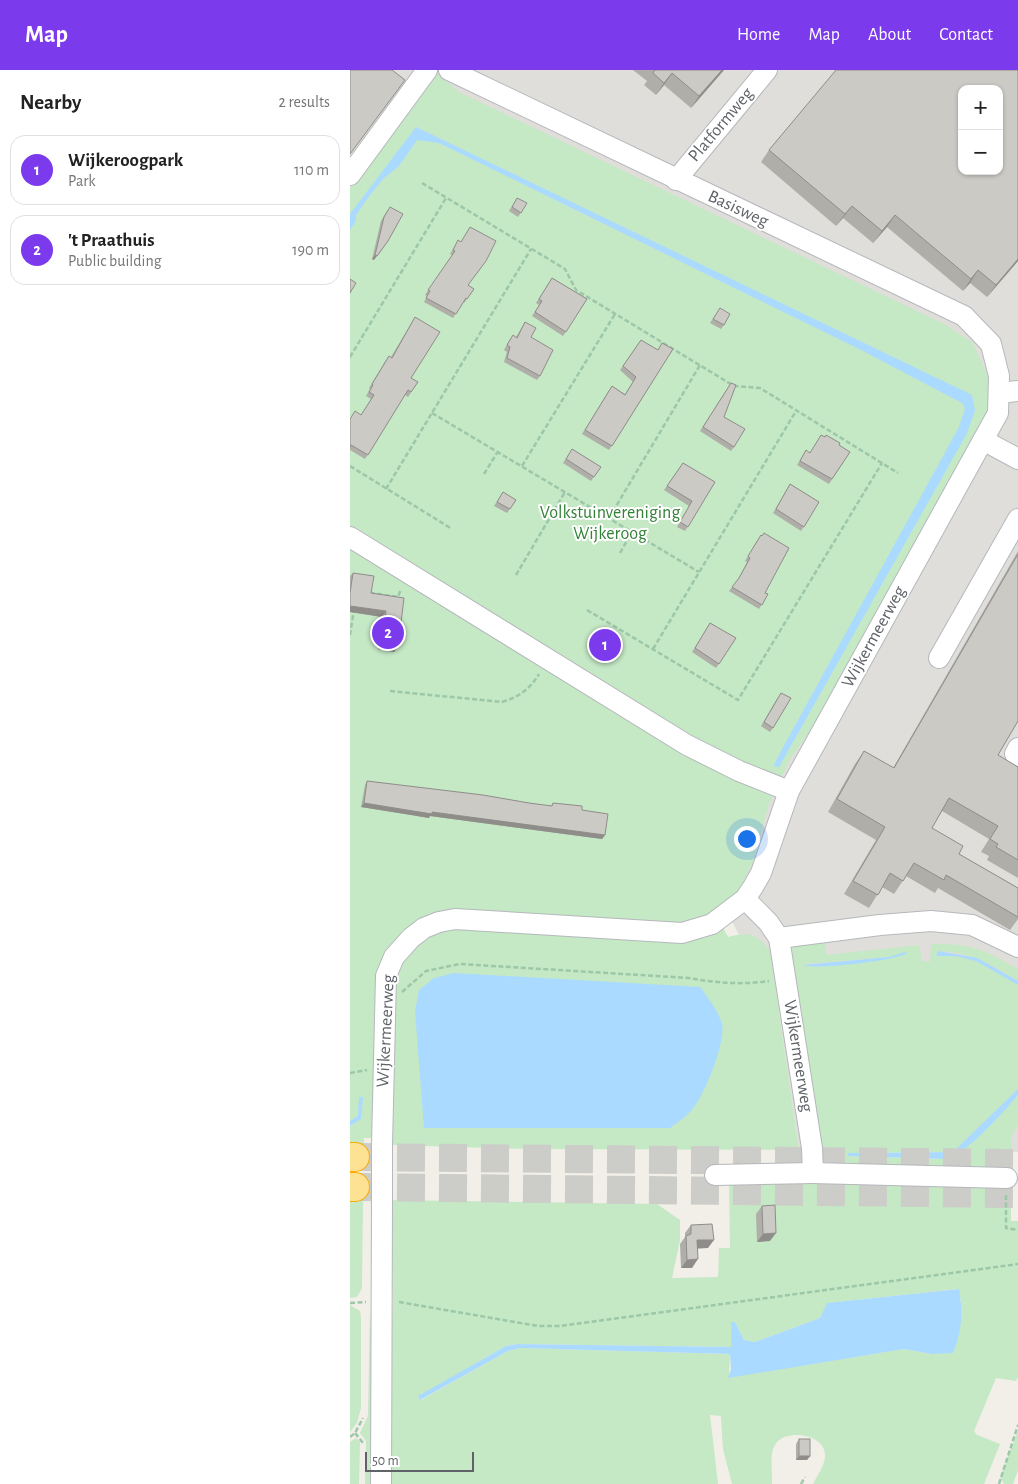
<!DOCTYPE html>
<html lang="en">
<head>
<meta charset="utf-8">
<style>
  body { margin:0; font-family:"Alegreya Sans",sans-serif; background:#f6f6f6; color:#222 }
  .controls { position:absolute; right:15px; top:15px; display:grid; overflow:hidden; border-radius:10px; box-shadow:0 1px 4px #0004 }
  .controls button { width:45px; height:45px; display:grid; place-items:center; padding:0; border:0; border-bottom:1px solid #e0e0e0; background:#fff; color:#222; font:25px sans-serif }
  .scale { position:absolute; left:15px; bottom:12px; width:109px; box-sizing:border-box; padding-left:5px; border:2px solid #5f6368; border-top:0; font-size:14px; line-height:18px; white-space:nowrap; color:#5f6368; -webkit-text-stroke:4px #fff; paint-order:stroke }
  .you { position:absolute; left:396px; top:768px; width:18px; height:18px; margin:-12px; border:4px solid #fff; border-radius:50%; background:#1a73e8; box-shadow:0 0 0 8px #1a73e833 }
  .badge { display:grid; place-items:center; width:32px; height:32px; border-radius:50%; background:#7c3aed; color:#fff; font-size:16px; font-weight:700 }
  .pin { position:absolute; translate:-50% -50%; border:2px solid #fff; box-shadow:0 1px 5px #0006 }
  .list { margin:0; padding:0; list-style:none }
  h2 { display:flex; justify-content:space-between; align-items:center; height:65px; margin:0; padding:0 20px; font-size:21px }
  h2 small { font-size:16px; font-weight:400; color:#767676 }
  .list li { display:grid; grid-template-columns:32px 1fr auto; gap:15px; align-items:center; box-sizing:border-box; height:70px; margin:0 10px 10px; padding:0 10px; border:1px solid #e0e0e0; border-radius:15px }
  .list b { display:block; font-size:19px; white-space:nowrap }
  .list p { margin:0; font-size:16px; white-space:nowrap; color:#767676 }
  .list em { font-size:16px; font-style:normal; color:#767676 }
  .map { position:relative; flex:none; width:668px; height:1414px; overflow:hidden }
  header { display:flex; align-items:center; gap:30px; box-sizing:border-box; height:70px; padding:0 25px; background:#7c3aed; color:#fff }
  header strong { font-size:24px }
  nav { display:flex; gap:28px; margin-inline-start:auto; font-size:18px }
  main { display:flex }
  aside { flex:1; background:#fff }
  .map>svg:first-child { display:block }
</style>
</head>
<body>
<header>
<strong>Map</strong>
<nav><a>Home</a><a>Map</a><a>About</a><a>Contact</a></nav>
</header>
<main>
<aside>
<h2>Nearby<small>2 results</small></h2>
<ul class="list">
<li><span class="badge">1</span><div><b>Wijkeroogpark</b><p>Park</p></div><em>110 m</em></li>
<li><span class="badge">2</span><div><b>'t Praathuis</b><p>Public building</p></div><em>190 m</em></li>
</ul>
</aside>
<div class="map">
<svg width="668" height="1414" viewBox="0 0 668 1414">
  <rect width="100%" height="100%" fill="#f1efe8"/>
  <path fill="#e0deda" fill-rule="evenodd" d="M0 0H668V1082L449 1080 429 943 368 824 0 132ZM612 19H649V101H612Z"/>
  <g fill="#c5e8c5" fill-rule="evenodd">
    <path d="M85 2 109 22 596 255 623 273 639 309 643 323 638 349 467 651 440 689 432 706 419 734 403 792 385 827 364 841 378 867C400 862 405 863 420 880L449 1080 178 1079 42 1075 41 1068H14V1075H0V1056L3 1055 0 1052V118Z"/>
    <path d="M475 872 476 885 569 875 572 891 580 892 581 874C621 873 633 879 668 899V911C642 895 620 882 588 881L586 886H605L626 891 668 915V1019L603 1082 506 1083H498L497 1086 594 1089 605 1087 668 1025V1054L661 1068 663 1101 486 1097 472 1080 465 1053 439 889 444 874ZM539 887 466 897 454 895 455 894Z"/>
    <path d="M379 1112 661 1114V1151H668V1307L666 1311 646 1308 624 1361 627 1365 650 1374 634 1414H463C467 1406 475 1395 475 1386 476 1364 438 1359 427 1372 418 1382 423 1402 422 1414H382L373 1379 371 1346 360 1345 368 1414H38L39 1294 43 1235 41 1130 307 1134 330 1150V1170L322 1208 368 1207 369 1178H380ZM608 1219 611 1231 581 1284 554 1279 379 1307 380 1284 170 1278 158 1281 71 1330 68 1327 156 1276 167 1274 381 1277 385 1252 394 1270 405 1272 470 1248 478 1233Z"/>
    <path d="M0 1130H13L12 1218 7 1227 0 1228Z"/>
    <path d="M0 1235 10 1241 11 1247V1338L7 1353 0 1362Z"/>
    <path d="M20 1240 23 1305 22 1414H15L16 1371 10 1363 18 1346Z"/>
    <path d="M668 1361V1400L663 1414H654L650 1407Z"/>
    <path d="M6 1368 10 1372 9 1414H0V1372Z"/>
  </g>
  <g fill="#aadaff">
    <path d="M66 57 622 325 625 341 616 365 429 697H425L424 695 431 681 609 357 615 338 612 333 511 280 89 73 67 70 49 96 33 109 20 125 6 145V151L0 160V144Z"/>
    <path d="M588 881 627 888 668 911V915L626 891 605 886H586Z"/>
    <path d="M555 882 557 883C546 891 465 900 453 895L539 887Z"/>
    <path d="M104 903 350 917C358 928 368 940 372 954 376 973 353 1030 339 1043 333 1049 326 1053 320 1058H74L65 942 69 920 84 908Z"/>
    <path d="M668 1019V1025C653 1042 616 1086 594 1089L497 1086 498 1083H506L603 1082Z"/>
    <path d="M9 1027H13L11 1049 0 1056V1051L8 1046Z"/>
    <path d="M609 1219C613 1242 612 1261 603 1283L581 1284 554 1279 378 1308 381 1299 380 1284 170 1278 158 1281 70 1330 68 1326 156 1276 167 1274 381 1277V1252H385L394 1270 405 1272 470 1248 477 1233Z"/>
  </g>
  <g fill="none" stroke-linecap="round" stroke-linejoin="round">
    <g stroke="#ccccc8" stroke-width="28" stroke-dasharray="28 14" stroke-linecap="butt">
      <path d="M5 1087 668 1093"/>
      <path d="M5 1117 668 1124"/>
    </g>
    <g stroke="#b5b8bc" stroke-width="22">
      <g id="minor">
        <path d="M0 105 77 0"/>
        <path d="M326 110 417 0"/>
        <path d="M649 323 668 321"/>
        <path d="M633 370 668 389"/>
        <path d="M0 467 337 675 389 701 439 721"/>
        <path d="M589 588 668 449"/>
        <path d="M668 678 665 684 668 686"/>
        <path d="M395 829 418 852 429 868 462 1078 463 1103 657 1108"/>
        <path d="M429 868 530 855 581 851 622 855 668 877"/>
        <path d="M32 1075 36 906 44 887 61 868 74 858 89 852 105 849 332 863 362 854 395 829 403 817 411 803 439 721 648 343 649 306 641 274 614 246 99 0"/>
        <path d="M365 1105 463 1103"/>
        <path d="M31 1414 32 1130"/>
      </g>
    </g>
    <g stroke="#f9ab00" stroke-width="30">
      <g id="highway">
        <path d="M0 1087H5"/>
        <path d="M0 1117H5"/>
      </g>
    </g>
    <g stroke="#9cc7a9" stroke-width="2.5" stroke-dasharray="5 2.5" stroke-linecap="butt">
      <path d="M72 113 215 199 226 220 384 316 410 318 548 403"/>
      <path d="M0 287 96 128"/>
      <path d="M82 343 349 502"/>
      <path d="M0 396 102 459"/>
      <path d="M172 396 265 244"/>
      <path d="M134 404 147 383"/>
      <path d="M36 419 181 179"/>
      <path d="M259 448 350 295"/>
      <path d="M270 483 282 462"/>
      <path d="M166 505 215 422"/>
      <path d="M21 525 22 523 48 527 51 519"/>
      <path d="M237 540 388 630 532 393"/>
      <path d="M0 565 4 539"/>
      <path d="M303 579 446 341"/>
      <path d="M40 621 152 632C169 627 180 619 189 604"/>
      <path d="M52 922 76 901 110 894 339 908C365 913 393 915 419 911"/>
      <path d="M0 1003 17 1000"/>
      <path d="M656 1125V1158L668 1160"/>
      <path d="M49 1232 188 1256H210L668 1194"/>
      <path d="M0 1233 16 1232"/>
      <path d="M5 1363 13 1373"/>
      <path d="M0 1367 5 1363 13 1348"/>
      <path d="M451 1414 455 1407"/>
      <path d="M649 1414 668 1355"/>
    </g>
    <use href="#minor" stroke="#fff" stroke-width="20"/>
    <use href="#highway" stroke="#fde293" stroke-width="28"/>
    <g stroke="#b5b8bc" stroke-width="22" stroke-linecap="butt">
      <path id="minor-bridge" d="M32 1130V1075"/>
    </g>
    <use href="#minor-bridge" stroke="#fff" stroke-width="20"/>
  </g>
  <g fill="#afaea9">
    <path d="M283 0H374L341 38 314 15 306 25 294 15 297 11Z"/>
    <path d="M484 0H668V191L637 227 620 213 613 221 537 157 523 173 493 148 486 156 411 92 419 80 486 1Z"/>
    <path d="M167 128 177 133 168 147 159 141Z"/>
    <path d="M37 141 24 190 22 189 31 151Z"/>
    <path d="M108 170 118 215 124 219 114 233 113 232 103 248 74 232 77 226 75 225 102 185 100 184Z"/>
    <path d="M202 208 237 229 213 266 182 246 189 235 186 233Z"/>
    <path d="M370 238 374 255 371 259 360 253Z"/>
    <path d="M65 247 61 308 68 312 58 327 55 325 15 389 0 380V348L11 345 21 329 16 326 20 319 19 318 36 290 41 287Z"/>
    <path d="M175 252 181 267 190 306 187 310 154 292 157 282 154 280 160 269 166 267Z"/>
    <path d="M291 270 308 280 323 279 259 380 232 364 262 316 275 324 283 312 270 300Z"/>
    <path d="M381 313 374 347 384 377 381 381 350 361Z"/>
    <path d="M222 379 251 397 241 411 213 393Z"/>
    <path d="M456 380 460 383 500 382 479 414 447 395Z"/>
    <path d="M333 393 365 412 335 461 327 457 339 436 314 420Z"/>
    <path d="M440 414 469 432 451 461 423 443Z"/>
    <path d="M153 422 166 430 157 443 144 436Z"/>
    <path d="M408 469 415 523 418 524 409 539 379 521 388 510 397 492 395 491Z"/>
    <path d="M668 481V651L648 685 668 697V808L637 790 639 786 631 782 639 769 592 741 582 758 609 784 668 818V849L660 860 588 818 585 823 556 806 544 824 532 817 519 838 494 824 526 770 478 742 505 694 514 681 543 698Z"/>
    <path d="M3 503 21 523 54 528 44 582 28 579 32 547 0 542V506Z"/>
    <path d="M360 553 386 568 366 598 342 582Z"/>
    <path d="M428 627 423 658 420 662 411 656Z"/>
    <path d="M17 711 179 733 201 736 203 733 232 740 255 765 252 769 80 746 79 748 61 745 11 737 15 715Z"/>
    <path d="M412 1136 420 1171 407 1172 406 1144Z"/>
    <path d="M341 1155 358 1178H347L342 1198H331L330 1174 335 1167V1163Z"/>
    <path d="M449 1369 460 1386 457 1390H446V1374Z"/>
  </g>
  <g fill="#8f8d8a">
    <path d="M372 0H374L341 38 349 26Z"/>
    <path d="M322 3 314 15 306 25 314 13Z"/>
    <path d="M502 136 493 148 486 156 495 144Z"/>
    <path d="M545 145 537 157 523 173 532 161Z"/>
    <path d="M38 171 24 190 22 189 25 185Z"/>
    <path d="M668 189V191L637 227 646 215Z"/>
    <path d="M628 200 620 213 613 221 621 209Z"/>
    <path d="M0 536 36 541 32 547 0 542Z"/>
    <path d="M31 574 48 577 44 582 28 579Z"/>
    <path d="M14 733 82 742 255 765 252 769 80 746 79 748 61 745 11 737Z"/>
    <path d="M426 1163 420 1171 407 1172 413 1164Z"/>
    <path d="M347 1170H364L358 1178 341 1179Z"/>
    <path d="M348 1189 342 1198H331L337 1190Z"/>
    <path d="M449 1386H460L457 1390H446Z"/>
  </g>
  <g fill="#cccac5" stroke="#8f8d8a" fill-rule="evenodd">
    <path d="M0 0H42L55 10 0 84Z"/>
    <path d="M305 0H372L349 26 322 3 314 13 303 3Z"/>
    <path d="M486 0H668V189L646 215 628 200 621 209 545 145 532 161 502 136 495 144 419 80ZM612 19H649V101H612Z"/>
    <path d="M167 128 177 133 171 143 162 137Z"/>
    <path d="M40 137 53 144 38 171 27 186 25 185 34 147Z"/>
    <path d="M120 157 146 171 136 191 118 215 124 219 117 229 116 228 106 244 76 228 80 221 78 220 105 181 103 180 108 170 111 172Z"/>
    <path d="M202 208 237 229 216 262 185 242 192 231 189 229Z"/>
    <path d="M0 209 6 213 0 223Z"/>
    <path d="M370 238 380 244 374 255 363 249Z"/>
    <path d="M65 247 90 262 61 308 68 312 61 322 58 320 18 385 1 375 0 377V349L5 341 11 345 24 325 19 322 23 315 22 314 39 286 42 288Z"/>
    <path d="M175 252 186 258 181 267 203 280 190 306 157 288 160 277 157 275 163 265 167 268Z"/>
    <path d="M291 270 308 280 312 273 323 279 262 376 235 360 262 316 275 325 286 307 273 296Z"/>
    <path d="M381 313 386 315 374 347 395 359 384 377 353 357Z"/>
    <path d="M471 365 475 367 476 365 490 373 489 375 500 382 482 409 450 391 456 380 460 383Z"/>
    <path d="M222 379 251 397 244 407 216 389Z"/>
    <path d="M333 393 365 412 338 457 330 452 342 431 317 416Z"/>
    <path d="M440 414 469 432 454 457 426 439Z"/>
    <path d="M153 422 166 430 160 439 147 432Z"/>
    <path d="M414 463 439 478 415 523 418 524 412 535 382 517 389 508 400 488 398 486 411 465 412 466Z"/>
    <path d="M668 484V651L648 685 668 697V790L646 777 648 774 640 769 648 756 599 728 582 758 613 776 609 784 668 818V847L596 805 594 810 564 793 553 811 540 803 528 825 503 811 535 757 487 729 514 681 544 698Z"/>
    <path d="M3 503 24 506 21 523 54 528 48 577 31 574 36 541 0 536V538V523Z"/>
    <path d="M360 553 386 568 369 594 345 578Z"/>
    <path d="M431 623 441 628 423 658 414 652Z"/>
    <path d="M17 711 133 725 179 733 202 736 203 733 232 736V740L258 744 255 765 82 742V744L63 741 14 733Z"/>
    <path d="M425 1135 426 1163 413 1164 412 1136Z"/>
    <path d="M362 1154 364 1170H347L348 1189 337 1190 336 1166 341 1164V1155Z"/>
    <rect x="449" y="1369" width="11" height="17"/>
  </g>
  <g text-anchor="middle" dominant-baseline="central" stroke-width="4" stroke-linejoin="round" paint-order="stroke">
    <g font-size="18" fill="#5f6368" stroke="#fff">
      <text transform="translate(371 55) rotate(-50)">Platformweg</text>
      <text transform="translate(388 139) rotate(25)">Basisweg</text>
      <text transform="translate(524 567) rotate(-61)">Wijkermeerweg</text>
      <text transform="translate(36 961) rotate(-87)">Wijkermeerweg</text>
      <text transform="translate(448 986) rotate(81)">Wijkermeerweg</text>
    </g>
    <g font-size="18" fill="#348238" stroke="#fff">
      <text x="260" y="443">Volkstuinvereniging<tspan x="260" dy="21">Wijkeroog</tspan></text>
    </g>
  </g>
</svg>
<div class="controls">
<button>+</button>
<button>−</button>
</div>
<div class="scale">50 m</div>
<div class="you"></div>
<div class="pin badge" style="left:255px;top:575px">1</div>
<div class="pin badge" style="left:38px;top:563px">2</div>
</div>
</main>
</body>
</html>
